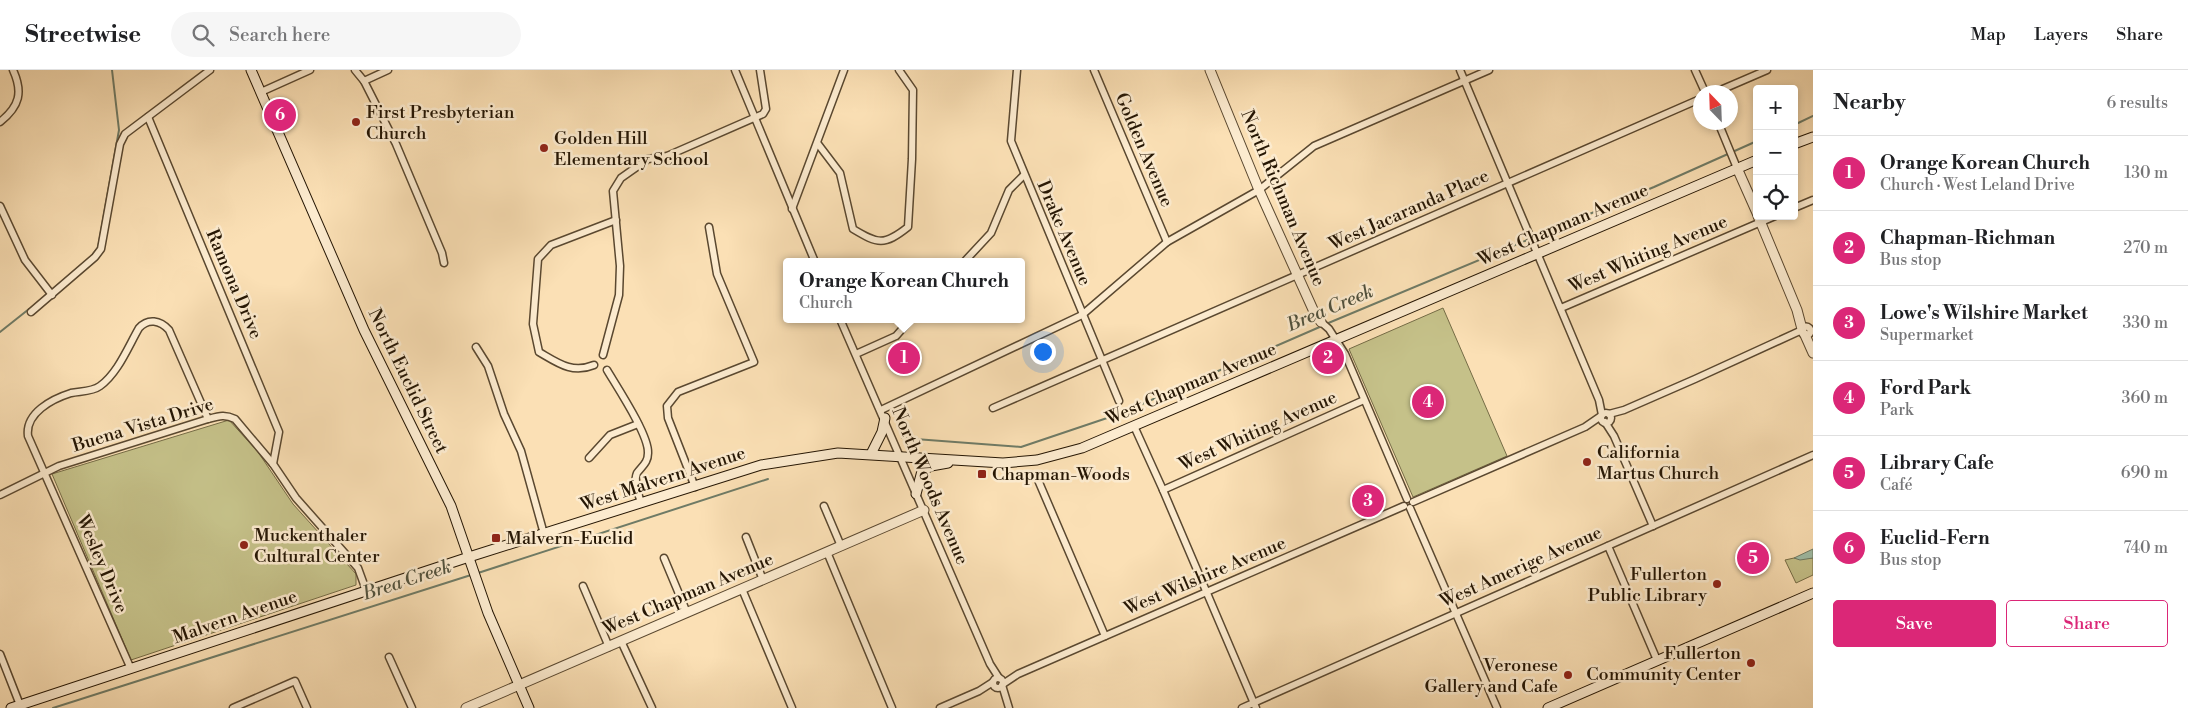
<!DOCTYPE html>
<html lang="en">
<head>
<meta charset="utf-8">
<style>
  body { margin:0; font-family:"Libre Bodoni",serif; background:#f6f6f6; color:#202124 }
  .controls { position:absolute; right:15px; top:15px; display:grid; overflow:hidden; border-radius:5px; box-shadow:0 2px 8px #0003 }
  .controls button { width:45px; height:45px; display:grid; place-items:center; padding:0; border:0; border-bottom:1px solid #e0e0e0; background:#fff; color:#202124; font:25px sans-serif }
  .compass { position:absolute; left:1693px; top:15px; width:45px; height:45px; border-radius:50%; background:#fff; box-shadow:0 2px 8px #0003; rotate:337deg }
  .you { position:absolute; left:1042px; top:281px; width:18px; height:18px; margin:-12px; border:4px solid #fff; border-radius:50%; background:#1a73e8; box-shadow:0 0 0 8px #1a73e833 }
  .badge { display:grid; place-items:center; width:32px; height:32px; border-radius:50%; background:#db2777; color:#fff; font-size:16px; font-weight:700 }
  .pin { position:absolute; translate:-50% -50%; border:2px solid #fff; box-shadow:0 1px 5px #0006 }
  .popup { position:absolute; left:783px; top:188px; width:242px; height:65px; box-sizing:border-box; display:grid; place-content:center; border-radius:5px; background:#fff; filter:drop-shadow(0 1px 4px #0005); font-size:16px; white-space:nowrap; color:#757577 }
  .popup b { font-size:19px; color:#202124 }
  .popup::after { content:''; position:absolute; left:50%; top:100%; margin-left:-10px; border:10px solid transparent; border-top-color:#fff }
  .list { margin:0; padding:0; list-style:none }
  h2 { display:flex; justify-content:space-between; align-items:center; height:65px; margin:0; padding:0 20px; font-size:21px }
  h2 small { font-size:16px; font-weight:400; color:#757577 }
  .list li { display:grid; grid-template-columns:32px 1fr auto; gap:15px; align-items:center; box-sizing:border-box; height:75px; padding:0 20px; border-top:1px solid #e0e0e0 }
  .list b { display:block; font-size:19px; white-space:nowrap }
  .list p { margin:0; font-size:16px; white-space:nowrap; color:#757577 }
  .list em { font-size:16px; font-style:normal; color:#757577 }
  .actions { display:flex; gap:10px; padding:15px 20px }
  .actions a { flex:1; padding:11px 0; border:1px solid #db2777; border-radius:5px; text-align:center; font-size:18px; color:#db2777 }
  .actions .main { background:#db2777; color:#fff }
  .icon { flex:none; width:28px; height:28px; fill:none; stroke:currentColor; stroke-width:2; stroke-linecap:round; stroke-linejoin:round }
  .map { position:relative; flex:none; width:1813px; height:638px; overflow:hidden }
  header { display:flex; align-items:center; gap:30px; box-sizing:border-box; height:70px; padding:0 25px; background:#fff; border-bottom:1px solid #e0e0e0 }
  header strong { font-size:24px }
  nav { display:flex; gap:28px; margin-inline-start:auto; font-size:18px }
  .search { width:350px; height:45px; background:#f6f6f6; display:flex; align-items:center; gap:12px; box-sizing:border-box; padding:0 18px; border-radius:28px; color:#757577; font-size:19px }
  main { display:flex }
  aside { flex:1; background:#fff }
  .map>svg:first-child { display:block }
</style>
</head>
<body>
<header>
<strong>Streetwise</strong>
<div class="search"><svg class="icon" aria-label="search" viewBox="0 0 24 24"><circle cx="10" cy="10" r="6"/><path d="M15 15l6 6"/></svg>Search here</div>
<nav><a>Map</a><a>Layers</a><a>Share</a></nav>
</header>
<main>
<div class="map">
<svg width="1813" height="638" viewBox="0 0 1813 638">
  <rect width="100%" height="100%" fill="#fbe0b5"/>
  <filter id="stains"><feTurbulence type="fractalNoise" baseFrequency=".004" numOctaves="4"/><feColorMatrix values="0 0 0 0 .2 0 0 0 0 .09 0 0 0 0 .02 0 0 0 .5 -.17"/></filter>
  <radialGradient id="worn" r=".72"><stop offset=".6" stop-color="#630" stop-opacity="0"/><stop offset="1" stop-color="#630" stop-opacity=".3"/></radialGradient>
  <g fill="#c5c189" stroke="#756c46">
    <path d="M1443 238 1507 386 1413 427 1349 279Z"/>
    <path d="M229 350 258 382 293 434 356 504V515L131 590 52 404Z"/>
    <path d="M1794 488H1813V505L1796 513 1785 490Z"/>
  </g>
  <path fill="#a0bea8" stroke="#6f7b66" d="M1813 479V488L1800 490 1794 488Z"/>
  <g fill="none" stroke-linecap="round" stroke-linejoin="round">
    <g stroke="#6f7b66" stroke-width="2">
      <path d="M1794 55 1813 46"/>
      <path d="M93 184 98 178 119 60 112 0"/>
      <path d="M1326 254 1654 117 1757 71"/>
      <path d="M0 262 29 239"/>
      <path d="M902 368 1021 377 1119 344 1322 256"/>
      <path d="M478 503 768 409"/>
      <path d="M53 638 471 505"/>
    </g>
    <g stroke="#5a4830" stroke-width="9">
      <g id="minor">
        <path d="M355 0 364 11 396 74 442 183 444 193"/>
        <path d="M735 0 815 192"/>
        <path d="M1017 0 1011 71 1119 331"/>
        <path d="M1094 0 1167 172"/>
        <path d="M1460 0 1599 330 1602 345"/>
        <path d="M1695 0 1705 22"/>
        <path d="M364 11 388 0"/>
        <path d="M261 22 310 0"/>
        <path d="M1716 22 1767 0"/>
        <path d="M148 47 279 362 273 394"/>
        <path d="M0 52C20 36 23 22 13 0"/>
        <path d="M1718 52 1737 98"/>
        <path d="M818 74 840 103 853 159C878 174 884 176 908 157L912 89 913 20 899 0"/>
        <path d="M0 136 25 190 52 225"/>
        <path d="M1794 138 1813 130"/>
        <path d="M792 139 844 0"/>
        <path d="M964 192 991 163 1009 120 1024 105"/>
        <path d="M1561 238 1775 146"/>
        <path d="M31 242 95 187 101 179 120 74 125 64 210 0"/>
        <path d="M840 249 990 594 999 608"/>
        <path d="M1321 252 1329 259 1345 284 1407 429"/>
        <circle cx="1806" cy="261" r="4.5"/>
        <path d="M476 277 488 296 504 344 521 381 544 464"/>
        <path d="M856 284 896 266 911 249"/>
        <path d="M603 285 619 225 620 196 613 121 621 108 648 89 667 86 763 44 766 39 760 0"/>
        <path d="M594 295C572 304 558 293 539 282L533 254 538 189 551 175 616 150"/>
        <path d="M607 300C617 317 649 365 648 383 648 393 642 396 637 403 633 412 639 425 641 433"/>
        <path d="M993 338 1700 29"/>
        <path d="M881 340 1082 245 1167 172 1259 120 1314 76 1489 0"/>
        <circle cx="1606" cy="348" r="5"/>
        <path d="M1609 344 1624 340 1695 309 1802 260"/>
        <path d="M1605 352 1614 366 1653 456"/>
        <path d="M1134 356 1163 420 1256 638"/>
        <path d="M589 388 610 365 638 354"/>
        <path d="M1038 410 1105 566"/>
        <path d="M695 417 668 348 667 336 678 322 754 292 717 204 709 157"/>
        <path d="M1163 420 1364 330"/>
        <path d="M0 425 59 396 208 349C219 346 225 344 235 349L273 394 296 428 358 498 366 520"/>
        <path d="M1413 432 1585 357 1601 346"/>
        <path d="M824 436 841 476"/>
        <path d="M1410 438 1497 638"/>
        <path d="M746 467 763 510"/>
        <path d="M1608 476 1657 590"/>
        <path d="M827 482 892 638"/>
        <path d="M664 488 687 543"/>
        <path d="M583 516 609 577"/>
        <path d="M742 519 792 638"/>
        <path d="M621 571 652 638"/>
        <path d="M0 584 20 635"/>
        <path d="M389 587 412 638"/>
        <path d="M131 599 28 366C25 343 52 329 71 323 80 321 92 322 100 316 118 303 128 277 139 258 148 248 160 250 169 260L208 349"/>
        <circle cx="998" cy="613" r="5"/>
        <path d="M1003 614 1018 604 1404 436"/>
        <path d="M1002 615 1009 638"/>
        <path d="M233 638 295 611 307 638"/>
        <path d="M940 638 979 621 993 612"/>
        <path d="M1242 638 1813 385"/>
      </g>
    </g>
    <g stroke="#5a4830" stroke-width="11">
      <g id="tertiary">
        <path d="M1210 0 1259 120 1315 244 1321 252"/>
        <path d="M1737 98 1757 143"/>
        <path d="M1758 146 1797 240 1802 259"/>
        <path d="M1805 265 1813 283"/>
        <path d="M466 638 924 440"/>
      </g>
    </g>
    <g stroke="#251604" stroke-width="11">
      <g id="secondary">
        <path d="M251 0 364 260 451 436 488 543 529 638"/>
        <path d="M1794 74 1813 67"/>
        <path d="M871 384 882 362 885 348"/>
        <path d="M916 424 922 401 931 396 948 393"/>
        <path d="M11 638 469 487 761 395 838 383 1003 393 1037 390 1082 378 1757 90"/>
        <path d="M1548 638 1813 523"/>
      </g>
    </g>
    <use href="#minor" stroke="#fcebcf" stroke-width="6"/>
    <use href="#tertiary" stroke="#fcebcf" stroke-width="9"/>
    <use href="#secondary" stroke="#fcebcf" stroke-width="9"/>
  </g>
  <g fill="#8f2418" stroke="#fcebcf" stroke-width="2">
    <circle cx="356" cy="52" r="5"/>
    <circle cx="544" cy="78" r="5"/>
    <circle cx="1587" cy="392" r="5"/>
    <rect x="977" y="399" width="10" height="10" rx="2.5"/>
    <rect x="491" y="463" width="10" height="10" rx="2.5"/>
    <circle cx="244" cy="475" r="5"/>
    <circle cx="1717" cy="514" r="5"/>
    <circle cx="1751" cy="593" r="5"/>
    <circle cx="1568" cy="605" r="5"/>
  </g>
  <g text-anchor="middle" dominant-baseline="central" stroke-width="5" stroke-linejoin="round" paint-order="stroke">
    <g font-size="18" fill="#251604" stroke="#fcebcf" text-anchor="start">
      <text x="366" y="42">First Presbyterian<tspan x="366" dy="21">Church</tspan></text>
      <text x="554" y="68">Golden Hill<tspan x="554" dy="21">Elementary School</tspan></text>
      <text x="1597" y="382">California<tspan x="1597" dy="21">Martus Church</tspan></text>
      <text x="992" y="404">Chapman-Woods</text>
      <text x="254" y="465">Muckenthaler<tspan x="254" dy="21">Cultural Center</tspan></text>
      <text x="506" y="468">Malvern-Euclid</text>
      <text x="1707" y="504" text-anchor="end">Fullerton<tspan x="1707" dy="21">Public Library</tspan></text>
      <text x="1741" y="583" text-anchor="end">Fullerton<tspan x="1741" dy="21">Community Center</tspan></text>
      <text x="1558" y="595" text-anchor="end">Veronese<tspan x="1558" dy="21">Gallery and Cafe</tspan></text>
    </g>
    <g font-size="18" fill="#251604" stroke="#fcebcf">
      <text transform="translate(1144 80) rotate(67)">Golden Avenue</text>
      <text transform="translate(1283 128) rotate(67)">North Richman Avenue</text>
      <text transform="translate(1409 140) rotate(-24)">West Jacaranda Place</text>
      <text transform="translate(1563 155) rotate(-23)">West Chapman Avenue</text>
      <text transform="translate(1064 163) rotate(67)">Drake Avenue</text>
      <text transform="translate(1648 184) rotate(-23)">West Whiting Avenue</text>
      <text transform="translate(234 214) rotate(67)">Ramona Drive</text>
      <text transform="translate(408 311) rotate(64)">North Euclid Street</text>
      <text transform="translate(1191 314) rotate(-23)">West Chapman Avenue</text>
      <text transform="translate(143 355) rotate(-17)">Buena Vista Drive</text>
      <text transform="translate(1258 361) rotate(-24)">West Whiting Avenue</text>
      <text transform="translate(663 409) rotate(-18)">West Malvern Avenue</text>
      <text transform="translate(930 416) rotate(67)">North Woods Avenue</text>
      <text transform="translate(102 494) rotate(67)">Wesley Drive</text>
      <text transform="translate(1521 497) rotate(-24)">West Amerige Avenue</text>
      <text transform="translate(1205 506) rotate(-23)">West Wilshire Avenue</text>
      <text transform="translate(688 524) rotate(-23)">West Chapman Avenue</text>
      <text transform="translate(235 547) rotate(-19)">Malvern Avenue</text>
    </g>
    <g font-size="19" font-style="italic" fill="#50513d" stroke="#fcebcf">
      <text transform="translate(1330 238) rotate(-23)">Brea Creek</text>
      <text transform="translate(407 510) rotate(-18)">Brea Creek</text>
    </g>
  </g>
  <rect width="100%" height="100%" filter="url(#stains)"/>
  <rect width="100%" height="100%" fill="url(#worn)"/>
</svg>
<div class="controls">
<button>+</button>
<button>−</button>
<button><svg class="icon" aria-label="locate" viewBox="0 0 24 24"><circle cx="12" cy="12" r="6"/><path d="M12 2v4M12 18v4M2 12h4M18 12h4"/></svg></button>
</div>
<svg class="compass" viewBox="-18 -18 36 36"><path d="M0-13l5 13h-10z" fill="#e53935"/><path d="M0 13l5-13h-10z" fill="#757577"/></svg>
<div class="you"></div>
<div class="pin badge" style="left:904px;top:288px">1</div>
<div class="popup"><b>Orange Korean Church</b>Church</div>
<div class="pin badge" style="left:1328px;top:288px">2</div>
<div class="pin badge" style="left:1368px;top:431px">3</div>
<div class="pin badge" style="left:1428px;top:332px">4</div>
<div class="pin badge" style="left:1753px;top:488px">5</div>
<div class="pin badge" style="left:280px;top:45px">6</div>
</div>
<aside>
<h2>Nearby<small>6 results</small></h2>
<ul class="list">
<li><span class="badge">1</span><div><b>Orange Korean Church</b><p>Church · West Leland Drive</p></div><em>130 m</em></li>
<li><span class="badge">2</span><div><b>Chapman-Richman</b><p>Bus stop</p></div><em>270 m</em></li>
<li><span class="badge">3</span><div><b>Lowe's Wilshire Market</b><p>Supermarket</p></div><em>330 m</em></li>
<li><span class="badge">4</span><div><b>Ford Park</b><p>Park</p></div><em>360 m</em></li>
<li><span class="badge">5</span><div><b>Library Cafe</b><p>Café</p></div><em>690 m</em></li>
<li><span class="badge">6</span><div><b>Euclid-Fern</b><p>Bus stop</p></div><em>740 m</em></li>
</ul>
<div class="actions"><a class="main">Save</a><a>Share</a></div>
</aside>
</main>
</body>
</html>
